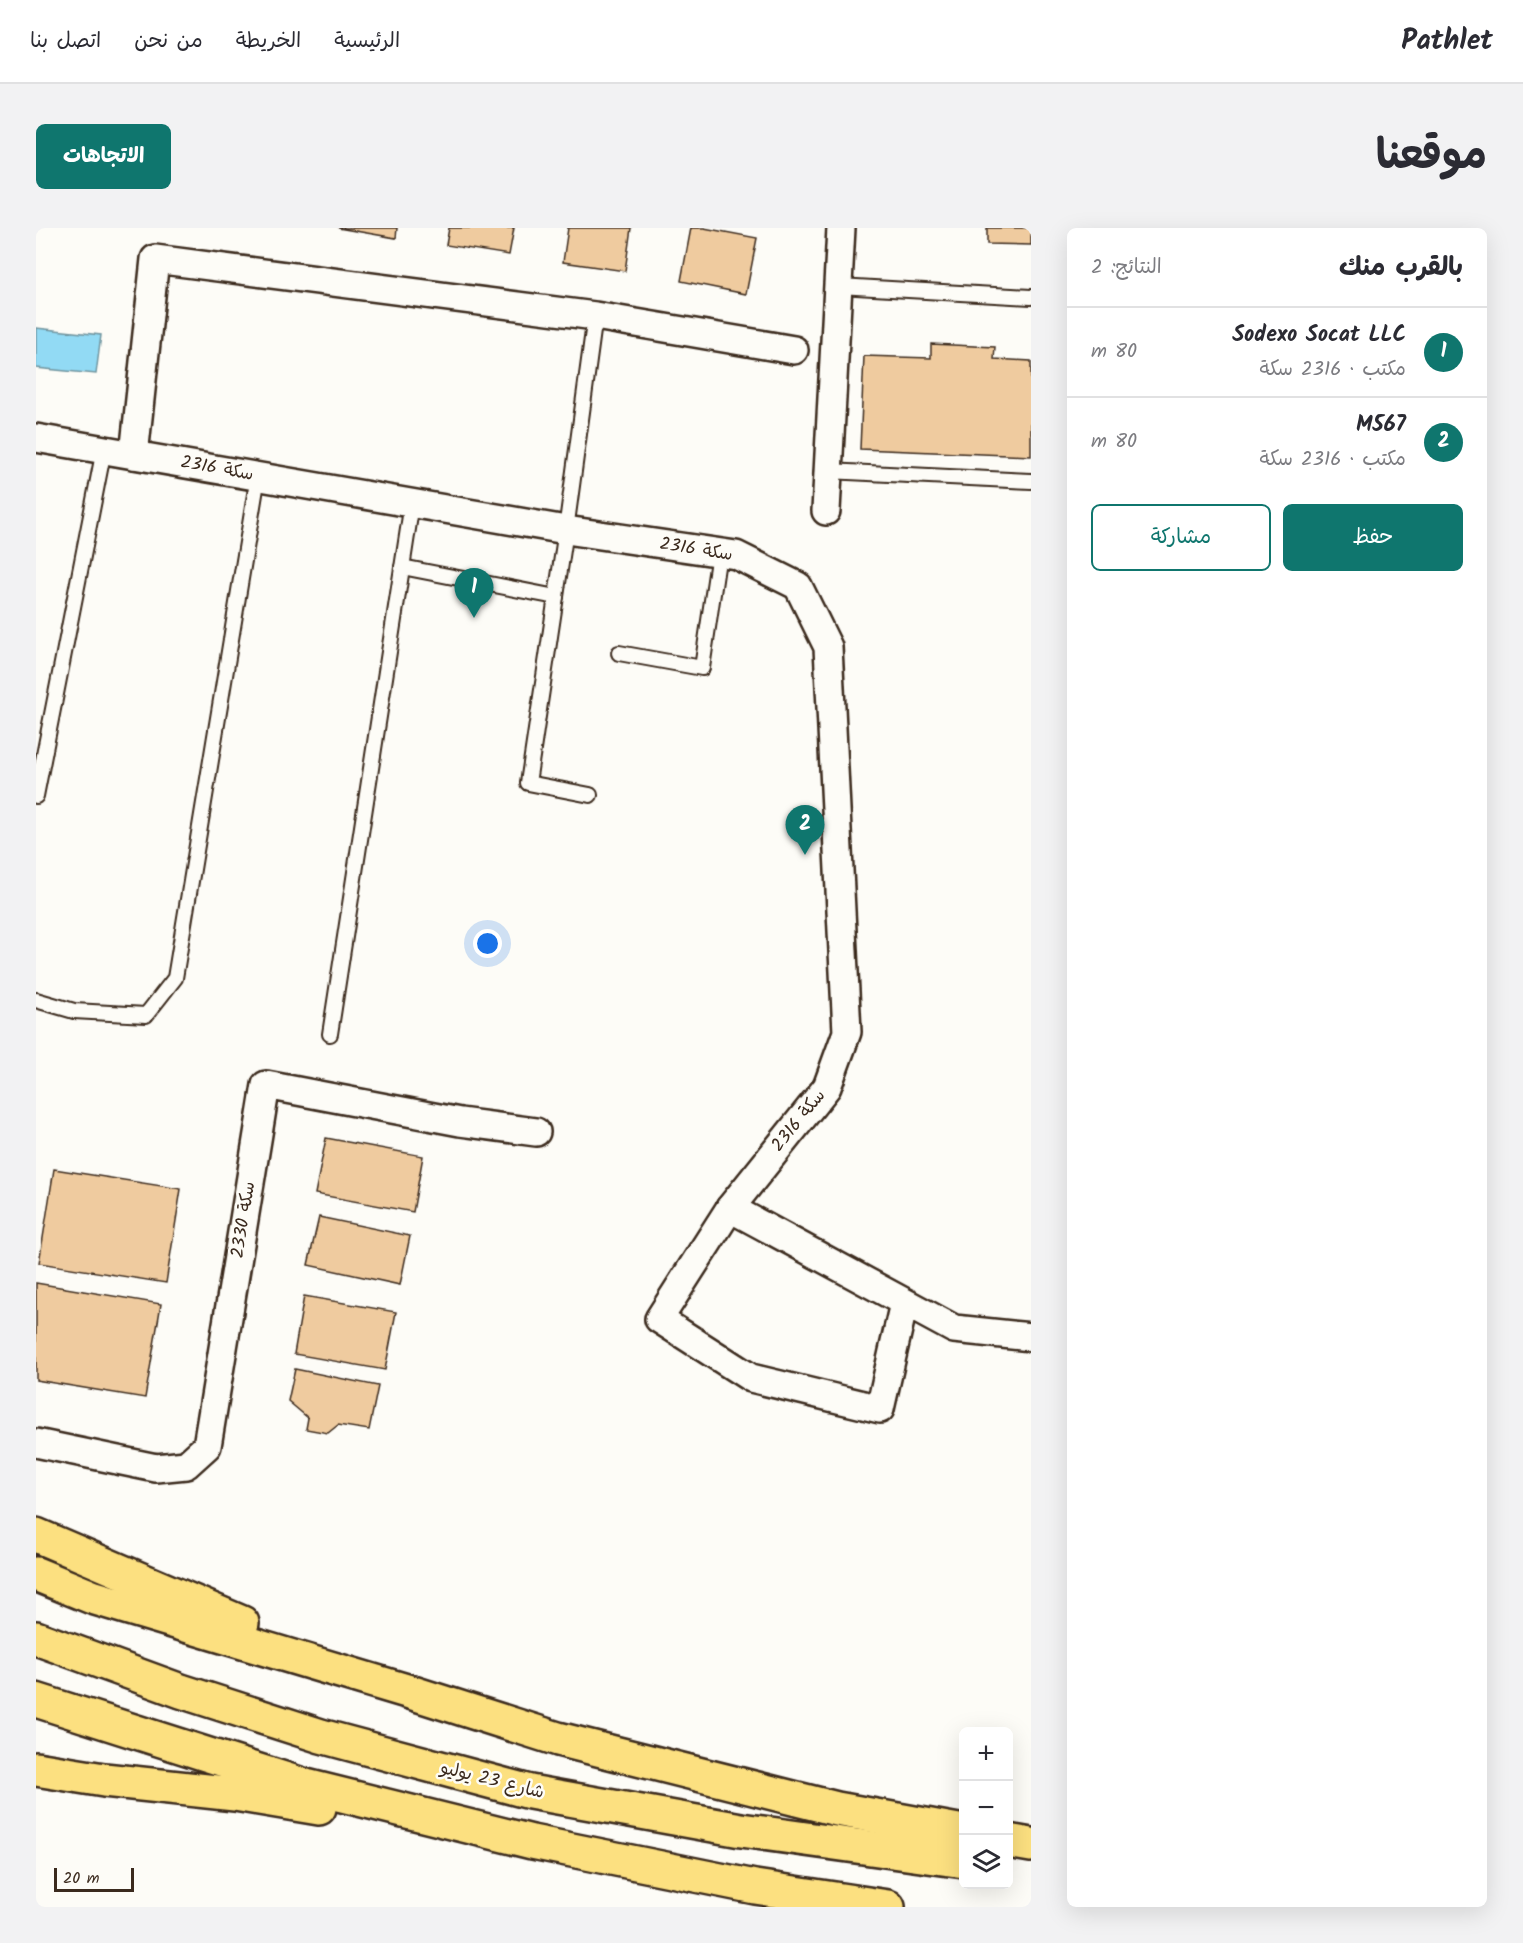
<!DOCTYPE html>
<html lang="ar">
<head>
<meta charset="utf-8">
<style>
  body { margin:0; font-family:Kalam,"Playpen Sans Arabic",sans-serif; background:#f2f2f3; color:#2b2b33; direction:rtl }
  .controls { position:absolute; right:18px; bottom:18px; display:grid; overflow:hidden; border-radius:9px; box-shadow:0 6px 24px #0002 }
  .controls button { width:54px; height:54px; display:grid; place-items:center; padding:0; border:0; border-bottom:2px solid #e1e1e2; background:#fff; color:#2b2b33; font:30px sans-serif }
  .scale { position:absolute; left:18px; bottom:15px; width:80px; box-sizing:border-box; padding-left:6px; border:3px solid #3b2a1e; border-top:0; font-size:16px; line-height:21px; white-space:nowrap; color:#3b2a1e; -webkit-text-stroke:4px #fdfcf7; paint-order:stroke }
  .you { position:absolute; left:452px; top:716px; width:21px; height:21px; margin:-15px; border:4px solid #fff; border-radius:50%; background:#1a73e8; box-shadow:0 0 0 9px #1a73e833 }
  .badge { display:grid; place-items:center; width:39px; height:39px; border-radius:50%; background:#0f766e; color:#fff; font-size:20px; font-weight:700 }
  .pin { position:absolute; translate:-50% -50px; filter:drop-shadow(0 2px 3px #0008) }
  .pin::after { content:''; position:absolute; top:32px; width:21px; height:18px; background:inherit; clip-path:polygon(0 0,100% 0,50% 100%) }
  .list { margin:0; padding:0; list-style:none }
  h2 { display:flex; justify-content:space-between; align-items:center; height:78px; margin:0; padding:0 24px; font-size:26px }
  h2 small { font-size:20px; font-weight:400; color:#7c7c81 }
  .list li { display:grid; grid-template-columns:39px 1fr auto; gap:18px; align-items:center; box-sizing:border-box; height:90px; padding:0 24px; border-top:2px solid #e1e1e2 }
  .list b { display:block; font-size:22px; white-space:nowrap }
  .list p { margin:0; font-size:20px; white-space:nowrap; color:#7c7c81 }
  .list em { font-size:20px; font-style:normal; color:#7c7c81 }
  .actions { display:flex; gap:12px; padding:18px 24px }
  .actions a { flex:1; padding:14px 0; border:2px solid #0f766e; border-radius:9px; text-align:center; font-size:21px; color:#0f766e }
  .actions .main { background:#0f766e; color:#fff }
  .icon { flex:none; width:33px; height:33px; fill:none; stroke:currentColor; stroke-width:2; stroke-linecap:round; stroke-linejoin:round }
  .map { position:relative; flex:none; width:995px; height:1679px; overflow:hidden; direction:ltr; border-radius:9px }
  header { display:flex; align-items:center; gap:36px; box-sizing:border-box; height:84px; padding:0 30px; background:#fff; border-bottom:2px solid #e1e1e2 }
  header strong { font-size:28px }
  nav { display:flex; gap:33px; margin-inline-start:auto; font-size:21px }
  .intro { display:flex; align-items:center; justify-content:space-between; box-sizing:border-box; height:144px; padding:0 36px }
  h1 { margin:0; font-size:42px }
  .button { padding:15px 27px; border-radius:9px; background:#0f766e; color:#fff; font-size:21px; font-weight:700 }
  main { display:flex; gap:36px; padding:0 36px }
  aside { flex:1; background:#fff; border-radius:9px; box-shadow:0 6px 24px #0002 }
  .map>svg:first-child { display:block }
</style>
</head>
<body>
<header>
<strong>Pathlet</strong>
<nav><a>الرئيسية</a><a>الخريطة</a><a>من نحن</a><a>اتصل بنا</a></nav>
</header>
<div class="intro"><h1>موقعنا</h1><a class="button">الاتجاهات</a></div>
<main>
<aside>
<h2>بالقرب منك<small>النتائج: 2</small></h2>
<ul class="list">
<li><span class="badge">1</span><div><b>Sodexo Socat LLC</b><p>مكتب · 2316 سكة</p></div><em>80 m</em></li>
<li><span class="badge">2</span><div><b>M567</b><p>مكتب · 2316 سكة</p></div><em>80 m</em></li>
</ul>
<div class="actions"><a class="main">حفظ</a><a>مشاركة</a></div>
</aside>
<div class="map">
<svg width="995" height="1679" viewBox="0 0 995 1679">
  <rect width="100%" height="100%" fill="#fdfcf7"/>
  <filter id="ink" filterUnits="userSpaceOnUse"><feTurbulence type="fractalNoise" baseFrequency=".0167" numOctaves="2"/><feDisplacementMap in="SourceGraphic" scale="12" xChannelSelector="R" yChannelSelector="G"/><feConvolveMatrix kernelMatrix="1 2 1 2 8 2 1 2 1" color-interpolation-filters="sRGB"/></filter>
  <g filter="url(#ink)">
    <path fill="#92daf4" stroke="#6f949e" stroke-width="1.5" d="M0 100 65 107 60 146 0 140Z"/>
    <g fill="#efcb9f" stroke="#3b2a1e" stroke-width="1.5">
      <path d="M302 0H361L360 10Z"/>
      <path d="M413 0H478L473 27 410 17Z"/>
      <path d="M532 0H595L589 43 527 34Z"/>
      <path d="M655 0H668L721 10 710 66 645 53Z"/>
      <path d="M951 0H995V17L951 16Z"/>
      <path d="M895 116 959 119 958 131 995 133V228L824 221 828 128 895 130Z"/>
      <path d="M290 910 387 928 377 984 279 966Z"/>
      <path d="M18 941 145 961 130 1055 3 1035Z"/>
      <path d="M283 989 374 1008 364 1057 272 1037Z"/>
      <path d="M0 1055 125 1076 109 1170 0 1152Z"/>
      <path d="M268 1068 360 1084 349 1142 258 1126Z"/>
      <path d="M259 1141 342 1158 333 1202 302 1197 292 1205 270 1201 272 1190 252 1173Z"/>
    </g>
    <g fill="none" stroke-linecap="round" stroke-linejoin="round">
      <g stroke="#3b2a1e" stroke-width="18">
        <g id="service">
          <path d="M803 58 995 69"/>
          <path d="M792 243 995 253"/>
          <path d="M366 339 520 369"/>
          <path d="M583 425 666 440 683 325"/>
          <path d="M554 567 492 555 530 302 559 88"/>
          <path d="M0 568 68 221"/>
          <path d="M0 772 38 783 110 787 139 750 222 248"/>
          <path d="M294 806 376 275"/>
        </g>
      </g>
      <g stroke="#3b2a1e" stroke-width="32">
        <g id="minor">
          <path d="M0 210 530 302 700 327 762 358 792 419 811 804 791 859 694 980 623 1091 715 1150 844 1181 868 1075"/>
          <path d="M98 227 119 31 559 88 758 122"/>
          <path d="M790 283 805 0"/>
          <path d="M694 980 918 1101 995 1109"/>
          <path d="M0 1215 120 1240 150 1237 171 1218 230 857 424 894 500 904"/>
        </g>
      </g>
      <g stroke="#3b2a1e" stroke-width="38">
        <g id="primary">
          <path d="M0 1307 206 1395"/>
          <path d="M0 1346 56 1369 374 1464 522 1511 801 1581 928 1604"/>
          <path d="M0 1410 145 1463 285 1508 494 1564 705 1602 928 1633"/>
          <path d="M0 1472 270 1558 496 1614 719 1659 852 1679"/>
          <path d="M0 1541 68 1552 199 1566 283 1580"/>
          <path d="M972 1613 995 1617"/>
        </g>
      </g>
      <use href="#service" stroke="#fdfcf7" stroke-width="14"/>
      <use href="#minor" stroke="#fdfcf7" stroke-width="27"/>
      <use href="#primary" stroke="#fce080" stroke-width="33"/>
    </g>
  </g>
  <g text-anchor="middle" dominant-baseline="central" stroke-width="5" stroke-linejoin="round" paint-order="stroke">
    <g font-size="18" fill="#3b2a1e" stroke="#fdfcf7">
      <text transform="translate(181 241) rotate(10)">2316 سكة</text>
      <text transform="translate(660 322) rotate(9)">2316 سكة</text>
      <text transform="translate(763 893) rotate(-51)">2316 سكة</text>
      <text transform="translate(208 992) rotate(-81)">سكة 2330</text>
      <text transform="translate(456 1553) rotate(14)">شارع 23 يوليو</text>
    </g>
  </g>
</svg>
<div class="controls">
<button>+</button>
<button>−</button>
<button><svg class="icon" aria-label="layers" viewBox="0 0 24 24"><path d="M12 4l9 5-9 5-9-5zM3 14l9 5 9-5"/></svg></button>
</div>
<div class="scale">20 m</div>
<div class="you"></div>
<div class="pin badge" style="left:438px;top:390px">1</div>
<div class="pin badge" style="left:769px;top:627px">2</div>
</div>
</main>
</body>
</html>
